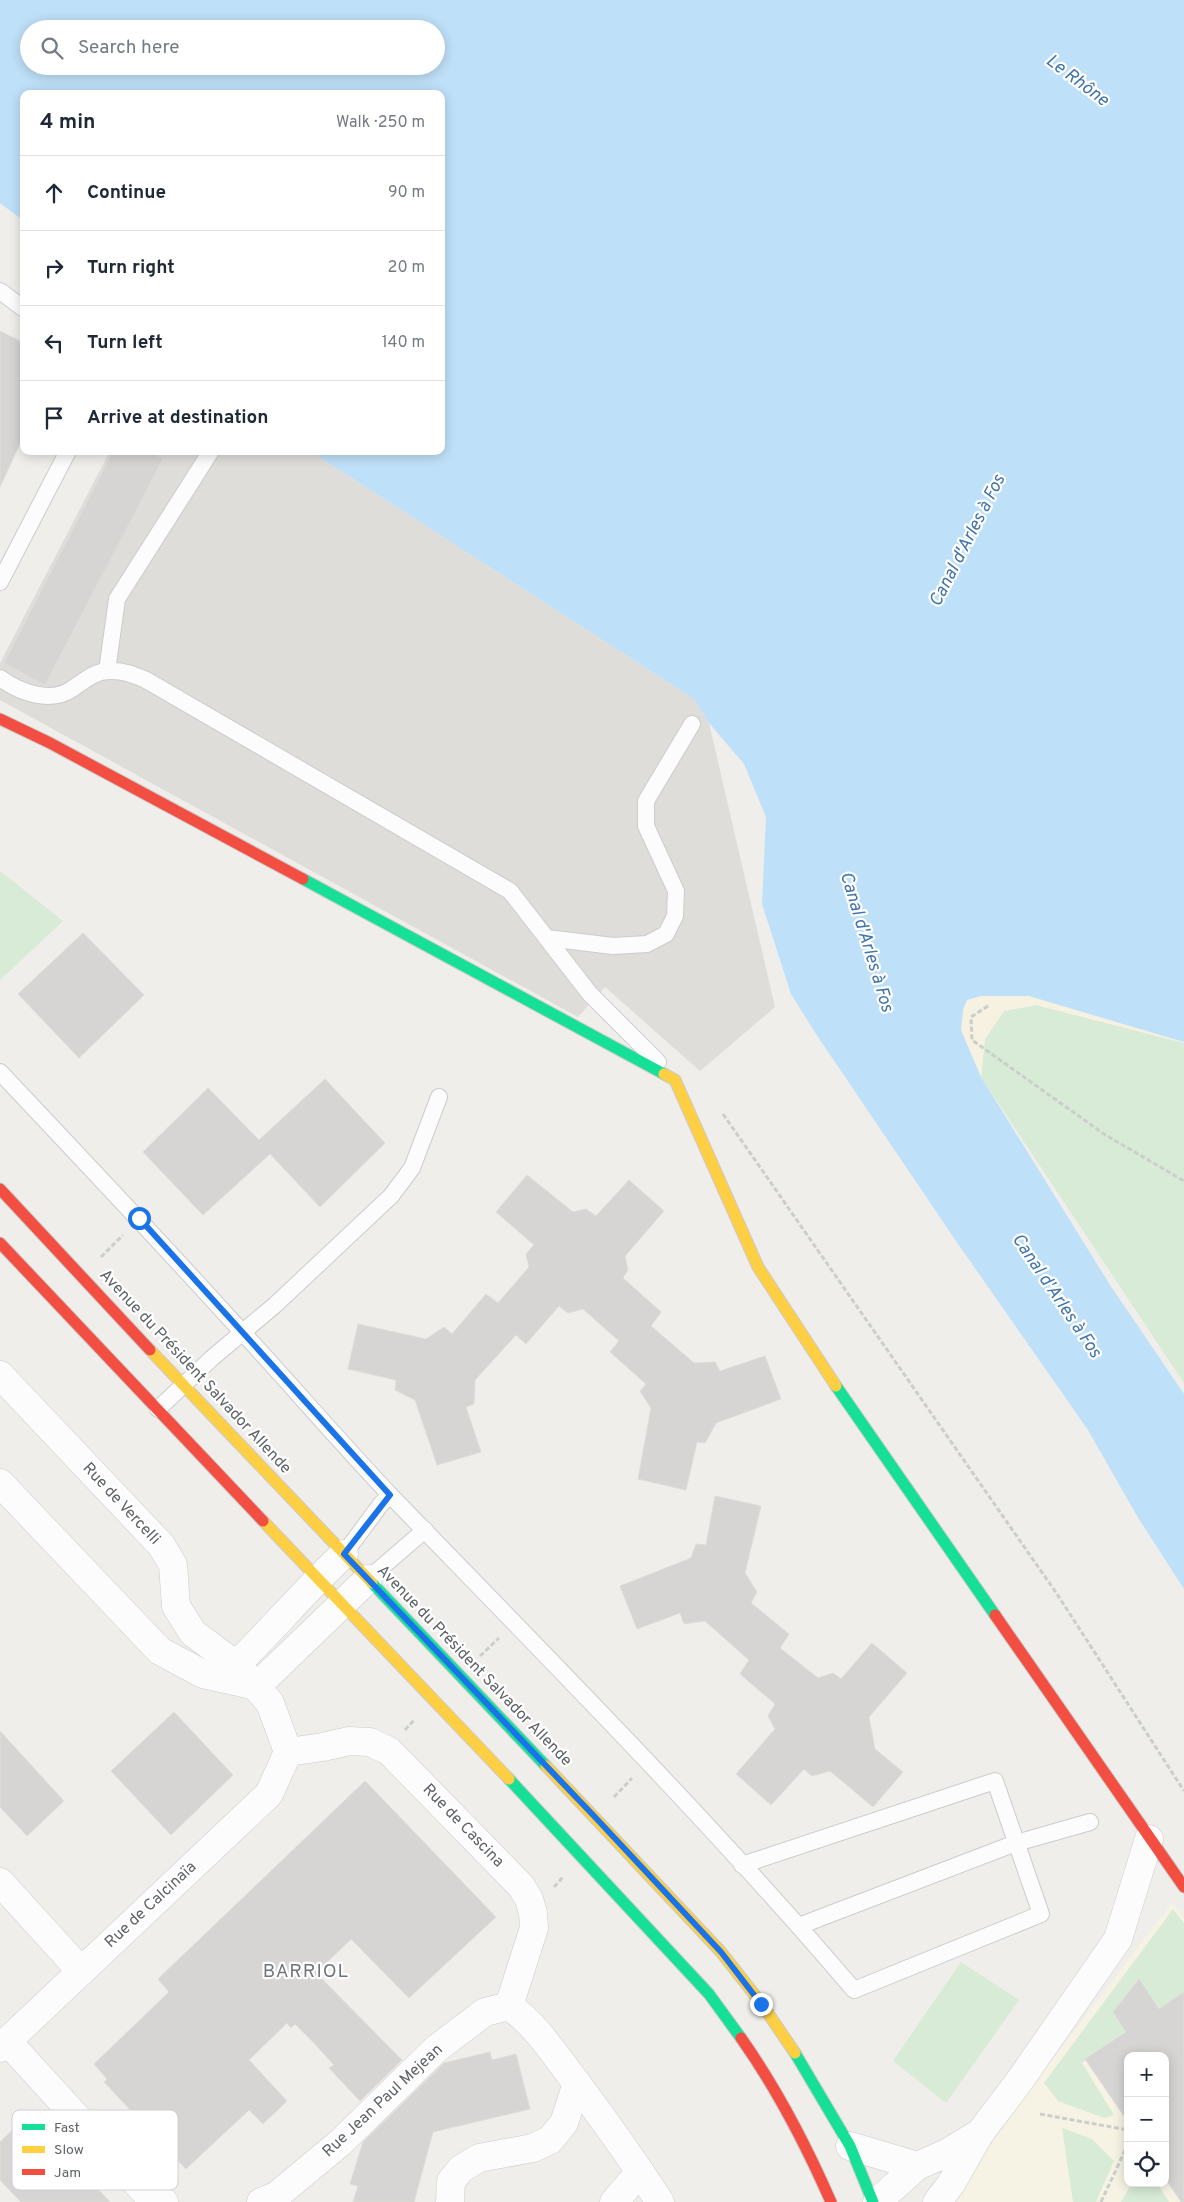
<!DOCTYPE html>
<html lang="en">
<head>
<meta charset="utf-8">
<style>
  body { margin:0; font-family:Overpass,sans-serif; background:#f2f2f3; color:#1f2937 }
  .controls { position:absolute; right:15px; bottom:15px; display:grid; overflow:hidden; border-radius:10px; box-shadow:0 2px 12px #0003 }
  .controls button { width:45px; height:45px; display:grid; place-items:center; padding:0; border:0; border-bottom:1px solid #e0e1e3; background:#fff; color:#1f2937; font:25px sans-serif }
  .stop { position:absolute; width:15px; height:15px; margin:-11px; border:4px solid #1a73e8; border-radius:50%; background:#fff }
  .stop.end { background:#1a73e8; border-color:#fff; box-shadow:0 1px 5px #0008 }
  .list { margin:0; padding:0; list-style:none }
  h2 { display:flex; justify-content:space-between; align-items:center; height:65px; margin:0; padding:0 20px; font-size:21px }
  h2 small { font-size:16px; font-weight:400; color:#747a83 }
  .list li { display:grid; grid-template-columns:32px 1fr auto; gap:15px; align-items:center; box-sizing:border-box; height:75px; padding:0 20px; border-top:1px solid #e0e1e3 }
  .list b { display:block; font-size:19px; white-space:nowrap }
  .list em { font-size:16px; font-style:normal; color:#747a83 }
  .icon { flex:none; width:28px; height:28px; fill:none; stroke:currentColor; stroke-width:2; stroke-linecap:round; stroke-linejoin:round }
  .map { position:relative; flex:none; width:1184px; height:2202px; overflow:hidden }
  .search { position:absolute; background:#fff; box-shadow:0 2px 12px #0003; left:20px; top:20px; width:425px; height:55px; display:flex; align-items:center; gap:12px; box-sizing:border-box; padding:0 18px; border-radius:28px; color:#747a83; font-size:19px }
  .panel { position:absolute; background:#fff; box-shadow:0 2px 12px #0003; left:20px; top:90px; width:425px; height:365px; border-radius:10px }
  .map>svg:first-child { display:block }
</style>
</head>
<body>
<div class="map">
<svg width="1184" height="2202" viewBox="0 0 1184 2202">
  <rect width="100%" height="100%" fill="#efeeea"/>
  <path fill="#f7f3e4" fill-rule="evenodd" d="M1172 1903 1184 1919V2202H950L1042 2073ZM1128 2056H1165V2183H1128Z"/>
  <path fill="#dfddda" d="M110 451H310L694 699 709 723 775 1007 700 1071 605 987 578 1017 0 700V663Z"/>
  <g fill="#d8ebd6">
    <path d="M0 871 63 921 0 980Z"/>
    <path d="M1036 1005 1184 1043V1383L981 1077 985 1039 1004 1011Z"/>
    <path d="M1173 1909 1184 1923V1992L1159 2009 1138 1979 1113 2012 1126 2032 1082 2063 1114 2115 1104 2118 1058 2101 1044 2083Z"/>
    <path d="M961 1962 1019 2000 946 2103 893 2061Z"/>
    <path d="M1062 2128 1092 2139 1114 2161 1096 2202H1073Z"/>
    <path d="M1132 2183H1157L1169 2202H1121Z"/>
  </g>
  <path fill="#f6f1e1" d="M981 996H1029L1184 1043 1036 1005 1004 1011 985 1039 981 1077C969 1048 955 1032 966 1001Z"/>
  <path fill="#bfe0f9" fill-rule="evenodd" d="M0 0H1184V1042L1029 996H981L967 1000 963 1010 961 1030 981 1077 1110 1285 1184 1394V1589L1137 1516 1088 1430 956 1241 816 1034 791 994 762 904 766 817 744 764 709 723 694 699 310 451H441V94H24V221L0 203ZM29 29H436V66H29Z"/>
  <g fill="#d6d5d3" stroke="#deddd9">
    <path d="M0 331 24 343V435L0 487Z"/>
    <path d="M113 451H149L163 459 45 685 4 663Z"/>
    <path d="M83 933 144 995 79 1058 18 994Z"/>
    <path d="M325 1079 385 1143 320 1207 270 1154 203 1215 143 1152 208 1088 259 1140Z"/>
    <path d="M527 1175 573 1212 586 1209 596 1216 629 1180 664 1211 625 1256 628 1270 623 1278 661 1312 651 1326 694 1363 715 1362 720 1371 765 1356 781 1399 716 1423 705 1443 697 1442 686 1490 638 1479 651 1408 640 1391 646 1384 610 1352 619 1341 583 1309 568 1313 559 1306 526 1344 516 1335 475 1380 474 1404 466 1407 481 1452 437 1465 415 1400 395 1390 396 1380 348 1369 358 1324 426 1339 444 1327 452 1334 486 1294 498 1303 529 1267 526 1254 534 1245 496 1212Z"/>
    <path d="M715 1496 761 1506 745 1573 757 1592 751 1603 789 1634 780 1648 818 1678 833 1673 841 1679 872 1643 907 1673 869 1717 875 1749 903 1772 873 1807 830 1771 812 1776 804 1769 771 1805 736 1774 775 1729 768 1716 775 1704 740 1674 749 1660 705 1621 684 1624 680 1613 637 1629 620 1586 691 1558 696 1544 706 1545Z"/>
    <path d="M174 1712 233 1775 171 1835 111 1771Z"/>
    <path d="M0 1731 64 1801 27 1836 0 1807Z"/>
    <path d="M365 1781 496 1917 409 1998 351 1939 316 1973 402 2060 360 2101 329 2068 334 2065 314 2043 295 2024 291 2028 287 2023 249 2060 287 2101 263 2124 249 2110 186 2169 104 2082 107 2079 94 2064 169 1992 158 1979Z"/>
    <path d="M1139 1979 1159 2009 1184 1992V2202H1181L1165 2178V2056H1128V2122L1085 2059 1126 2032 1113 2012Z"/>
    <path d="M490 2052 492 2060 516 2054 530 2109 433 2132 414 2202H353L358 2186 350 2184 363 2142 444 2063Z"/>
    <path d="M28 2115 110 2202H21L0 2180V2142Z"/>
  </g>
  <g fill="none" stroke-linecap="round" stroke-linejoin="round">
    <g stroke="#cbcccc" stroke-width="18">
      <g id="lane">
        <path d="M0 291 24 309"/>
        <path d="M0 582 68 451"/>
        <path d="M107 671 117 599 211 451"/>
        <path d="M0 678C19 692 50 704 72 689 83 682 94 671 109 671 123 670 134 675 146 680L510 891 590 994 658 1062"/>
        <path d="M547 938 613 946 647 944 666 934 675 916 676 891 646 826V801L692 724"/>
        <path d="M0 1072C78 1155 156 1237 232 1321 286 1379 338 1440 393 1498 549 1659 708 1819 854 1990L1041 1914 995 1781 742 1865"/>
        <path d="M158 1409 212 1358 275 1305 391 1196 412 1168 439 1097"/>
        <path d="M344 1554 381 1504 390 1495"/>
        <path d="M368 1579 425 1530"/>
        <path d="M799 1926 1016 1843 1090 1822"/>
      </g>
    </g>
    <g stroke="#cbcccc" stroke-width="29">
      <g id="street">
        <path d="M0 1375 161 1545 173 1565 176 1606 193 1633 236 1665C273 1629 306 1589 344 1554"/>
        <path d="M0 1483 160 1651 203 1674 257 1686 368 1579"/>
        <path d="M244 1673 270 1703 288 1752"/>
        <path d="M288 1752 323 1747 349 1741 370 1742 389 1751 521 1886 529 1899 533 1913 534 1928 509 2006"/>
        <path d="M0 1882 81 1971"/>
        <path d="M509 2006C536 2025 553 2052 572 2077 603 2118 632 2159 660 2202"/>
        <path d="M7 2041 144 2191 164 2202"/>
        <path d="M0 2048 269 1794 288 1752"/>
        <path d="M980 2133 1018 2083 1118 1939 1149 1839"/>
        <path d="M850 2146 917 2166 947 2153 980 2133 951 2184 937 2202"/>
        <path d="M261 2202 276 2196 341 2142 436 2049 485 2012 509 2006"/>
        <path d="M450 2202 451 2181 461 2169 479 2158 533 2148 550 2140 564 2123 577 2083"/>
        <path d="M614 2202 640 2172"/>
        <path d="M877 2202 917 2166"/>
      </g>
    </g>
    <g stroke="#cacacb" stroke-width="13">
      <g id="fast">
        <path d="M303 879 664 1074"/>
        <path d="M836 1386 995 1615"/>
        <path d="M372 1583 546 1766"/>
        <path d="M509 1779 709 1994 741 2038"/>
        <path d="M795 2053 850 2146 873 2202"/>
      </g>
    </g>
    <g stroke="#cacacb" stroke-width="13">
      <g id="slow">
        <path d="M664 1074 675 1080 758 1267 836 1386"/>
        <path d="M150 1350 372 1583"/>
        <path d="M263 1521 509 1779"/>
        <path d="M546 1766 721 1952 761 2003 795 2053"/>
      </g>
    </g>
    <g stroke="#cacacb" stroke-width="13">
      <g id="jam">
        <path d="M0 719 50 743 303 879"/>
        <path d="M0 1189 150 1350"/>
        <path d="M0 1243 263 1521"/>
        <path d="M995 1615 1184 1887"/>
        <path d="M741 2038C777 2089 806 2145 831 2202"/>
      </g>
    </g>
    <g stroke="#cacfcc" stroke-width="3" stroke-dasharray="5 2.5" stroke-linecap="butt">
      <path d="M988 1006 971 1017 972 1040 1104 1134 1184 1181"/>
      <path d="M723 1114 1057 1594 1184 1791"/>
      <path d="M101 1257 123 1235"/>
      <path d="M480 1656 499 1638"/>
      <path d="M405 1730 414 1720"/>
      <path d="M614 1797 632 1778"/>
      <path d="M554 1887 563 1877"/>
      <path d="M1040 2114 1128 2130"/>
      <path d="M1101 2202 1128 2144"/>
    </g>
    <use href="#lane" stroke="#fdfcfc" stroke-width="16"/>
    <use href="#street" stroke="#fdfcfc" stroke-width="28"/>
    <use href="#fast" stroke="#16e098" stroke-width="11"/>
    <use href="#slow" stroke="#ffcf43" stroke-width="11"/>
    <use href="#jam" stroke="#f24e42" stroke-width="11"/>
  </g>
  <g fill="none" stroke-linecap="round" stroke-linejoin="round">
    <path stroke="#1a73e8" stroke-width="6" d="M139 1218 390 1495 344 1554 594 1816 721 1952 761 2004"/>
  </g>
  <g text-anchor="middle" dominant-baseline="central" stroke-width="4.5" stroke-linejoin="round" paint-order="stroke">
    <g font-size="16" fill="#5f6368" stroke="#fff">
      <text transform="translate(195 1372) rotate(47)">Avenue du Président Salvador Allende</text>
      <text transform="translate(121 1504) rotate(47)">Rue de Vercelli</text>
      <text transform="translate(474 1666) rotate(46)">Avenue du Président Salvador Allende</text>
      <text transform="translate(463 1826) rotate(46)">Rue de Cascina</text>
      <text transform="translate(151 1905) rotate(-43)">Rue de Calcinaïa</text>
      <text transform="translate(383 2101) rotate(-43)">Rue Jean Paul Mejean</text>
    </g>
    <g font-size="18" font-style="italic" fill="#4174aa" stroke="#fff">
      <text transform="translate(1077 81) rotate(37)">Le Rhône</text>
      <text transform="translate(968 541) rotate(-63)">Canal d'Arles à Fos</text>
      <text transform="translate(866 942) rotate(73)">Canal d'Arles à Fos</text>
      <text transform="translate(1056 1296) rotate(56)">Canal d'Arles à Fos</text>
    </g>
    <g font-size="19" letter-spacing="1" fill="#70757a" stroke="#fff">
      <text x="306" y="1972">BARRIOL</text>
    </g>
  </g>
  <rect x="12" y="2110" width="166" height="80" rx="8" fill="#fff" stroke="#cfd0d2" stroke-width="1"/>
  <rect x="22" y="2124" width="23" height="6" fill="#16e098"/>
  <rect x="22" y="2146" width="23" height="7" fill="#ffcf43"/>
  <rect x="22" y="2169" width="23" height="6" fill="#f24e42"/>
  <g font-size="14" fill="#5f6368">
    <text x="54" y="2132">Fast</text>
    <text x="54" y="2154">Slow</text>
    <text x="54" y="2177">Jam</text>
  </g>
</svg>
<div class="controls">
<button>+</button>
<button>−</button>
<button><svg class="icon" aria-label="locate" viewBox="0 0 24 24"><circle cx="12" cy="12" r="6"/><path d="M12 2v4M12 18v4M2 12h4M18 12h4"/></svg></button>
</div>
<div class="stop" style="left:139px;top:1218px"></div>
<div class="stop end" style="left:761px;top:2004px"></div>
<div class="search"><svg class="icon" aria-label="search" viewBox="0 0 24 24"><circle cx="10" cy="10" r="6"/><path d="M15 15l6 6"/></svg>Search here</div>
<section class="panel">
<h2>4 min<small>Walk · 250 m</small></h2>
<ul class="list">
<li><svg class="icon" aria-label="ahead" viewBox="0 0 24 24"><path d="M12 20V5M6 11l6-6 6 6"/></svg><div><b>Continue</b></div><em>90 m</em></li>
<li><svg class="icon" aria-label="right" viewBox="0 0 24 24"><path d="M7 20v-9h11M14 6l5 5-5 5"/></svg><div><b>Turn right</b></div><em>20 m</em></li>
<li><svg class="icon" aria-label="left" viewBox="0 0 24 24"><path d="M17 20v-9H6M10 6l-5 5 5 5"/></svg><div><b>Turn left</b></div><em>140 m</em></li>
<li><svg class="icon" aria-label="arrive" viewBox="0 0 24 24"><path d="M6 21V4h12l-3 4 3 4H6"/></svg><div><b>Arrive at destination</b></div></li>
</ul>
</section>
</div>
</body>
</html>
